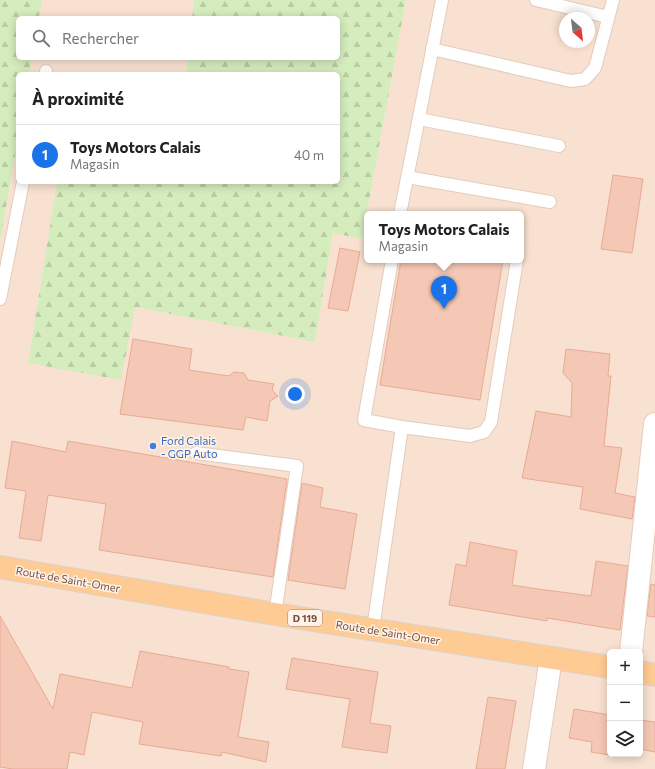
<!DOCTYPE html>
<html lang="fr">
<head>
<meta charset="utf-8">
<style>
  body { margin:0; font-family:Commissioner,sans-serif; background:#f2f2f2; color:#222 }
  .controls { position:absolute; right:12px; bottom:12px; display:grid; overflow:hidden; border-radius:6px; box-shadow:0 2px 10px #0003 }
  .controls button { width:36px; height:36px; display:grid; place-items:center; padding:0; border:0; border-bottom:1px solid #e0e0e0; background:#fff; color:#222; font:20px sans-serif }
  .compass { position:absolute; left:559px; top:12px; width:36px; height:36px; border-radius:50%; background:#fff; box-shadow:0 2px 10px #0003; rotate:152deg }
  .you { position:absolute; left:295px; top:394px; width:14px; height:14px; margin:-10px; border:3px solid #fff; border-radius:50%; background:#1a73e8; box-shadow:0 0 0 6px #1a73e833 }
  .badge { display:grid; place-items:center; width:26px; height:26px; border-radius:50%; background:#1a73e8; color:#fff; font-size:13px; font-weight:700 }
  .pin { position:absolute; translate:-50% -33px; filter:drop-shadow(0 1px 2px #0008) }
  .pin::after { content:''; position:absolute; top:21px; width:14px; height:12px; background:inherit; clip-path:polygon(0 0,100% 0,50% 100%) }
  .popup { position:absolute; left:364px; top:211px; width:160px; height:52px; box-sizing:border-box; display:grid; place-content:center; border-radius:6px; background:#fff; filter:drop-shadow(0 1px 3px #0005); font-size:13px; white-space:nowrap; color:#767676 }
  .popup b { font-size:15px; color:#222 }
  .popup::after { content:''; position:absolute; left:50%; top:100%; margin-left:-8px; border:8px solid transparent; border-top-color:#fff }
  .list { margin:0; padding:0; list-style:none }
  h2 { display:flex; justify-content:space-between; align-items:center; height:52px; margin:0; padding:0 16px; font-size:17px }
  h2 small { font-size:13px; font-weight:400; color:#767676 }
  .list li { display:grid; grid-template-columns:26px 1fr auto; gap:12px; align-items:center; box-sizing:border-box; height:60px; padding:0 16px; border-top:1px solid #e0e0e0 }
  .list b { display:block; font-size:15px; white-space:nowrap }
  .list p { margin:0; font-size:13px; white-space:nowrap; color:#767676 }
  .list em { font-size:13px; font-style:normal; color:#767676 }
  .icon { flex:none; width:22px; height:22px; fill:none; stroke:currentColor; stroke-width:2; stroke-linecap:round; stroke-linejoin:round }
  .map { position:relative; flex:none; width:655px; height:769px; overflow:hidden }
  .search { position:absolute; background:#fff; box-shadow:0 2px 10px #0003; left:16px; top:16px; width:324px; height:44px; display:flex; align-items:center; gap:10px; box-sizing:border-box; padding:0 14px; border-radius:6px; color:#767676; font-size:15px }
  .panel { position:absolute; background:#fff; box-shadow:0 2px 10px #0003; left:16px; top:72px; width:324px; height:112px; border-radius:6px }
  .map>svg:first-child { display:block }
</style>
</head>
<body>
<div class="map">
<svg width="655" height="769" viewBox="0 0 655 769">
  <defs>
    <pattern id="forest-firs" width="22" height="20" patternUnits="userSpaceOnUse"><rect width="22" height="20" fill="#d5ecbd"/><path d="M5 1l3.5 6h-7zM16 11l3.5 6h-7z" fill="#bacca4"/></pattern>
  </defs>
  <rect width="100%" height="100%" fill="#feeedf"/>
  <g fill="#f8e1d0" fill-rule="evenodd">
    <path d="M42 0H194L192 18H39Z"/>
    <path d="M406 0H655V769H0V242L18 138V182H57L28 363 135 307 315 342 333 233 362 239ZM565 18H589V42H565ZM367 214H521V260H367ZM610 652H640V754H610Z"/>
    <path d="M32 58H188L186 74H29Z"/>
  </g>
  <g fill="url(#forest-firs)">
    <path d="M0 0H42L39 18H18V58H32L29 74H18V138L0 242Z"/>
    <path d="M194 0H406L362 239 333 233 315 342 135 307 121 380 28 363 57 182H338V74H186L188 58H338V18H192Z"/>
  </g>
  <g fill="#f5c7b5" stroke="#e8aa94">
    <path d="M613 175 643 179 632 253 601 249Z"/>
    <path d="M340 248 360 252 348 311 328 308Z"/>
    <path d="M401 260H503L480 400 380 385Z"/>
    <path d="M133 339 192 349 189 370 229 376 234 372 244 373 248 380 274 384 272 390 278 396 270 401 267 421 246 417 243 430 120 414Z"/>
    <path d="M566 349 610 354 608 376H611L604 446 622 448 615 493 635 497 632 519 580 509 583 487 522 478 536 411 571 417 572 383 563 373Z"/>
    <path d="M12 441 66 452 68 441 287 479 273 577 99 550 106 504 48 495 41 541 19 538 26 491 5 488Z"/>
    <path d="M302 483 323 488 320 507 357 514 345 589 288 580Z"/>
    <path d="M470 542 517 551 512 585 531 588 591 596 596 561 628 566 620 630 547 618V621L449 605 456 564 466 566Z"/>
    <path d="M651 584 655 585V617L647 616Z"/>
    <path d="M0 616 53 709 60 674 132 688 140 651 229 667V669L249 672 238 737 269 742 266 762 222 752 221 756 139 744 143 722 92 712 84 755 70 752 67 769H13L0 767Z"/>
    <path d="M292 658 378 672 370 723 391 726 387 753 342 747 350 699 286 689Z"/>
    <path d="M488 697 516 701 505 769H476Z"/>
    <path d="M574 709 610 715V754H616V756L591 752 592 742 569 738Z"/>
    <path d="M640 720 655 722V752L640 749Z"/>
  </g>
  <g fill="none" stroke-linecap="round" stroke-linejoin="round">
    <g stroke="#e4cbbd" stroke-width="14">
      <g id="lane">
        <path d="M536 0 608 17"/>
        <path d="M432 49 571 81 585 79 595 68 613 0"/>
        <path d="M46 74V71"/>
        <path d="M419 119 559 146"/>
        <path d="M407 177 550 202"/>
        <path d="M400 214 442 0"/>
        <path d="M392 260 364 420 402 427"/>
        <path d="M0 299 23 182"/>
        <path d="M196 453 297 466 275 614"/>
        <path d="M373 629 402 427 470 436 484 432 491 422 517 260"/>
      </g>
    </g>
    <g stroke="#e4cbbd" stroke-width="24">
      <g id="street">
        <path d="M631 652 655 424"/>
        <path d="M534 769 551 658"/>
      </g>
    </g>
    <g stroke="#dbd2cf" stroke-width="24">
      <g id="primary">
        <path d="M0 567 275 614 610 667"/>
        <path d="M640 672 655 675"/>
      </g>
    </g>
    <use href="#lane" stroke="#fff" stroke-width="12"/>
    <use href="#street" stroke="#fff" stroke-width="22"/>
    <use href="#primary" stroke="#ffcb94" stroke-width="22"/>
  </g>
  <circle fill="#3f7fe0" stroke="#fff2e6" stroke-width="1.5" cx="153" cy="446" r="4"/>
  <g text-anchor="middle" dominant-baseline="central" stroke-width="3" stroke-linejoin="round" paint-order="stroke">
    <rect fill="#fff2e6" stroke="#9e8175" stroke-width="1" x="288" y="610" width="34" height="16" rx="3"/>
    <g font-size="10" font-weight="bold" fill="#755145">
      <text x="305" y="618">D 119</text>
    </g>
    <g font-size="11" fill="#366cbe" stroke="#fff2e6" text-anchor="start">
      <text x="161" y="440">Ford Calais<tspan x="161" dy="13">- GGP Auto</tspan></text>
    </g>
    <g font-size="11" fill="#755145" stroke="#fff2e6">
      <text transform="translate(68 579) rotate(10)">Route de Saint-Omer</text>
      <text transform="translate(388 632) rotate(9)">Route de Saint-Omer</text>
    </g>
  </g>
</svg>
<div class="controls">
<button>+</button>
<button>−</button>
<button><svg class="icon" aria-label="layers" viewBox="0 0 24 24"><path d="M12 4l9 5-9 5-9-5zM3 14l9 5 9-5"/></svg></button>
</div>
<svg class="compass" viewBox="-18 -18 36 36"><path d="M0-13l5 13h-10z" fill="#e53935"/><path d="M0 13l5-13h-10z" fill="#767676"/></svg>
<div class="you"></div>
<div class="pin badge" style="left:444px;top:309px">1</div>
<div class="popup"><b>Toys Motors Calais</b>Magasin</div>
<div class="search"><svg class="icon" aria-label="search" viewBox="0 0 24 24"><circle cx="10" cy="10" r="6"/><path d="M15 15l6 6"/></svg>Rechercher</div>
<section class="panel">
<h2>À proximité<small></small></h2>
<ul class="list">
<li><span class="badge">1</span><div><b>Toys Motors Calais</b><p>Magasin</p></div><em>40 m</em></li>
</ul>
</section>
</div>
</body>
</html>
